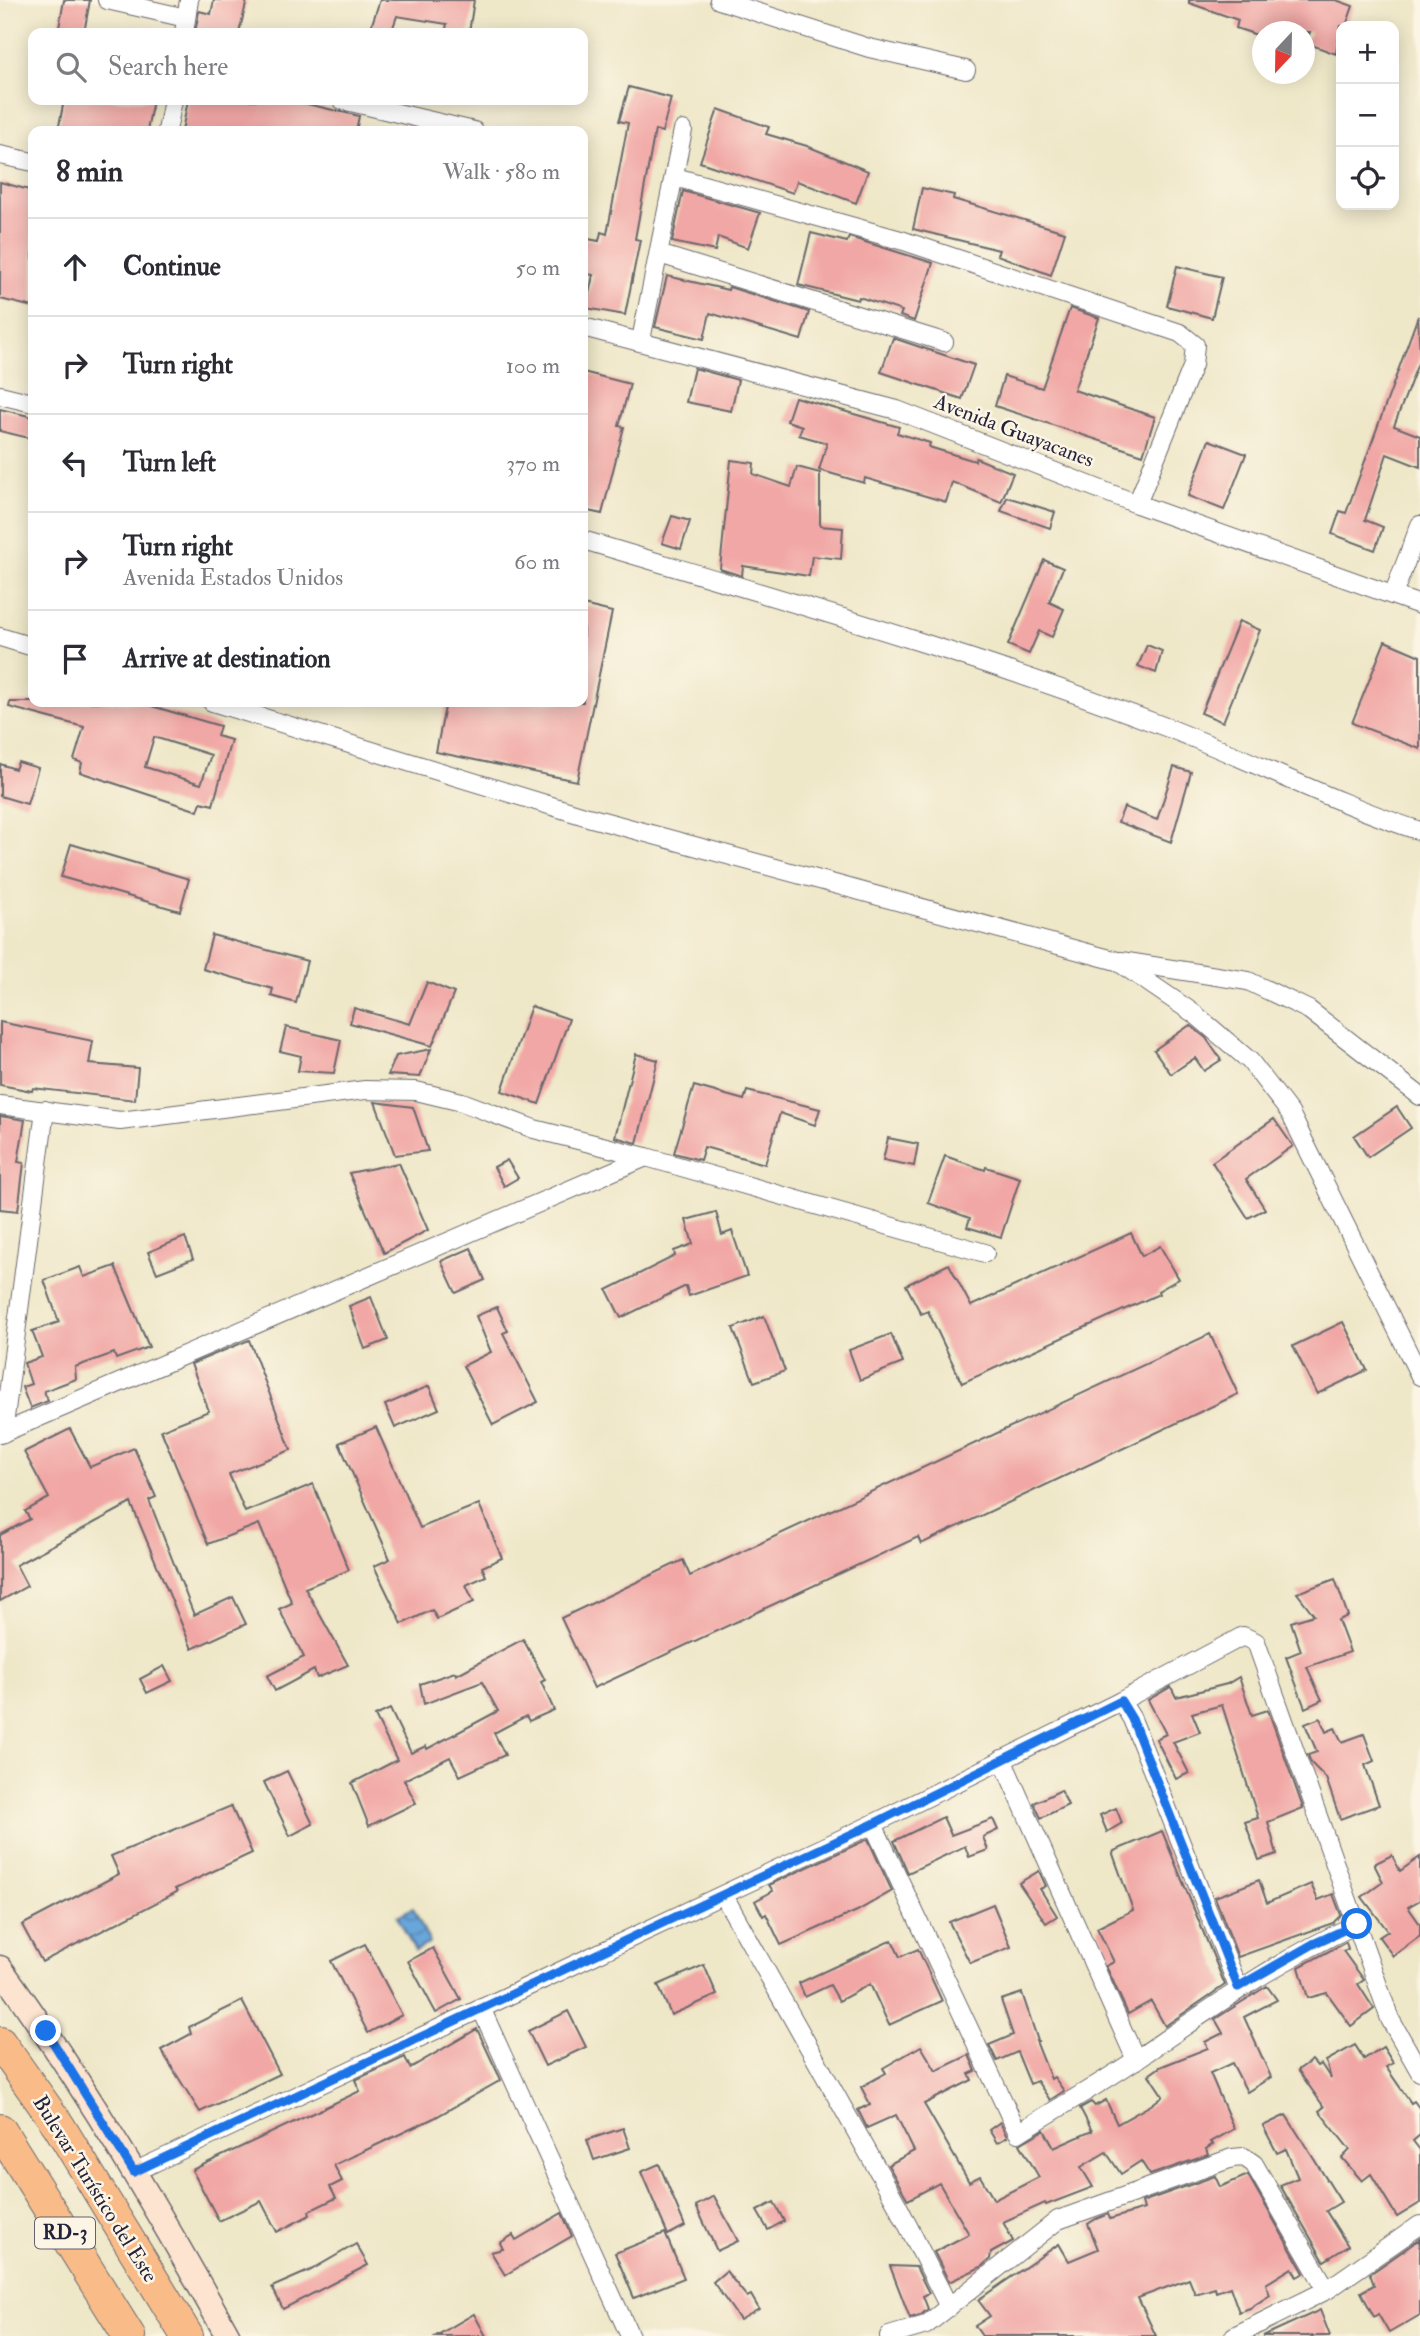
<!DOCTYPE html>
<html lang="en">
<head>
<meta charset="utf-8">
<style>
  body { margin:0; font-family:"IM FELL Double Pica",serif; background:#f7f7f7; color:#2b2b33 }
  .controls { position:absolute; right:21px; top:21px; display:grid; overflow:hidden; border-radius:14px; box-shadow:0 4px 18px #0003 }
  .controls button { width:63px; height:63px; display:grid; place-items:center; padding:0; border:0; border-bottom:2px solid #e1e1e2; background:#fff; color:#2b2b33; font:35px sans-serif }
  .compass { position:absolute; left:1252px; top:21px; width:63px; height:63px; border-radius:50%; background:#fff; box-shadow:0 4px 18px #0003; rotate:202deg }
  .stop { position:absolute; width:21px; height:21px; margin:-16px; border:5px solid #1a73e8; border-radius:50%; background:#fff }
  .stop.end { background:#1a73e8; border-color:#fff; box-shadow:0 2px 7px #0008 }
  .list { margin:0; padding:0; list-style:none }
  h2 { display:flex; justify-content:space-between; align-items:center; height:91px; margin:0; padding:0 28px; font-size:30px }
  h2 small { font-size:23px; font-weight:400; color:#7c7c81 }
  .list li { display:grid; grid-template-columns:46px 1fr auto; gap:21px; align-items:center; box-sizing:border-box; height:98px; padding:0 28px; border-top:2px solid #e1e1e2 }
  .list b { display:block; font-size:26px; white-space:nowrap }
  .list p { margin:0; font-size:23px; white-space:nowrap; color:#7c7c81 }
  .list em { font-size:23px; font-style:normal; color:#7c7c81 }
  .icon { flex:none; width:38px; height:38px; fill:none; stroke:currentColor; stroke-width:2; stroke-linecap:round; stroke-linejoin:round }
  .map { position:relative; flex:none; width:1420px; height:2336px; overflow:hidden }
  .search { position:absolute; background:#fff; box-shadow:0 4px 18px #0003; left:28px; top:28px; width:560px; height:77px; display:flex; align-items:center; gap:18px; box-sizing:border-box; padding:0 24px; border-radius:14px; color:#7c7c81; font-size:26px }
  .panel { position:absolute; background:#fff; box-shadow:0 4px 18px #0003; left:28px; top:126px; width:560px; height:581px; border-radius:14px }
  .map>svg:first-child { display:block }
</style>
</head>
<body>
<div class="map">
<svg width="1420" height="2336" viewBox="0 0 1420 2336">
  <defs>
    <pattern id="water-waves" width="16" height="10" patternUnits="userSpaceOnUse" patternTransform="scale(1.75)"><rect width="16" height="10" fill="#69a6da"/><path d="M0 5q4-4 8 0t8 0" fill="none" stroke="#5687b2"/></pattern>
  </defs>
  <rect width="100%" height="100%" fill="#fcf5e5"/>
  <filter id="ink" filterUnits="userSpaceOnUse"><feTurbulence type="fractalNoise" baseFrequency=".0143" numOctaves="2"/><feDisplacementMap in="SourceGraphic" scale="14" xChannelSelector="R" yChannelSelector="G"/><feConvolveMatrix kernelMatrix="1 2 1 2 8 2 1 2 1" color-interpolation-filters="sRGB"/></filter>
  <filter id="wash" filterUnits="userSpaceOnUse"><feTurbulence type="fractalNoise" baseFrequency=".00686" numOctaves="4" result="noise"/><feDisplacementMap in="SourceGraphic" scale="28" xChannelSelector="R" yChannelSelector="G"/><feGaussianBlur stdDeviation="1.57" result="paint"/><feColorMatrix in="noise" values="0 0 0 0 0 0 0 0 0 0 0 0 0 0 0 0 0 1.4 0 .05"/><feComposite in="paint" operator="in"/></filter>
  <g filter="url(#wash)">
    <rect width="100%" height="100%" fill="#eee7c8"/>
    <path fill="url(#water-waves)" stroke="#46648a" stroke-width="2" d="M413 1908 430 1943 415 1951 397 1916Z"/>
    <g id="blocks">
      <g fill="#f1a7a5" fill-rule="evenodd">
        <path d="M64 0H90L84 33H58Z"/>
        <path d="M214 0H247L239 33H195L199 11 211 14Z"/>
        <path d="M380 0H474L469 33H445L447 24 397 16 391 33H369Z"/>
        <path d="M1189 0H1336L1353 6 1346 26H1341L1336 54 1306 43 1310 32H1263V37L1236 28 1238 20 1189 3Z"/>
        <path d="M629 87 671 98 662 132 655 130 635 239 640 240 625 315 586 308 593 275 583 273V238L599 241 601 232 607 234 628 123 619 121Z"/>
        <path d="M64 100H153L147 131H58Z"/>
        <path d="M188 100H290L359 116 356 131H182Z"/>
        <path d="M718 109 769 127 766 134 807 146 868 171 856 203 797 181 793 193 700 162Z"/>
        <path d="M0 182 33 191V307L0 299Z"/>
        <path d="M922 188 954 195 953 199 1065 232 1051 275 997 255 999 250 913 229Z"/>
        <path d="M683 191 760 213 748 248 718 237 715 251 672 242Z"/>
        <path d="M811 233 847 242 849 237 933 263 914 321 900 316 902 311 859 297 858 300 798 285Z"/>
        <path d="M1177 266 1222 277 1212 318 1167 306Z"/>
        <path d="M667 276 728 290 729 287 809 312 801 340 710 313 704 339 655 327Z"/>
        <path d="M1070 308 1099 318 1074 390 1155 417 1143 455 995 406 1004 376 1042 388Z"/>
        <path d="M1418 316 1420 358 1394 426 1420 436V467L1387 454 1365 520 1383 527 1375 550 1332 534 1340 511 1346 513Z"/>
        <path d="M893 338 974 365 962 399 881 372Z"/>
        <path d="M694 368 738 380 731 411 686 402Z"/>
        <path d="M583 372 630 384 619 426 624 427 602 514 583 510Z"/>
        <path d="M795 397 899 427 897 433 930 443 929 447 975 461 976 458 1013 473 1001 502 952 482 946 502 865 478 864 483 819 470 827 443 799 435 802 426 787 421Z"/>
        <path d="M0 409 33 417V439L0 431Z"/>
        <path d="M1209 440 1246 454 1224 510 1188 496Z"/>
        <path d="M731 460 754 463 753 474 791 487 797 467 820 473V526L843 528 841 559 812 556 809 576 743 566 742 576 720 569Z"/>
        <path d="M1007 497 1055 512 1050 528 1001 511Z"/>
        <path d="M672 516 690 521 681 549 662 543Z"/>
        <path d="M1044 560 1063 568 1049 602 1064 609 1052 637 1039 631 1029 654 1008 645Z"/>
        <path d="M583 605 612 612 577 781 436 752 446 702H583Z"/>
        <path d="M1239 621 1260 630 1223 722 1201 713Z"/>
        <path d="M1385 641 1420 656V749L1352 723Z"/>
        <path d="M1147 645 1162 651 1156 673 1138 666Z"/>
        <path d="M10 702H138L220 726 217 736 231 740 213 805 201 802 198 811 80 772 82 763 74 760 84 727 9 707ZM154 737 211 755 201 784 145 767Z"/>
        <path d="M18 762 38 768 27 804 0 796V764L15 769Z"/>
        <path d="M1174 767 1191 772 1171 842 1118 822 1124 807 1157 820Z"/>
        <path d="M71 844 189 879 180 911 61 877Z"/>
        <path d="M212 935 307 961 296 1003 271 996 273 989 203 969Z"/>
        <path d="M427 982 454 993 432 1046 350 1023 354 1008 410 1024Z"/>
        <path d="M531 1006 569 1019 539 1104 502 1091Z"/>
        <path d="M0 1022 93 1041 89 1064 138 1068 135 1100 33 1088 32 1091 0 1085Z"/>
        <path d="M1190 1025 1206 1038 1221 1060 1204 1071 1195 1058 1171 1074 1154 1050Z"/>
        <path d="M286 1027 341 1040 334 1073 298 1071 301 1056 280 1051Z"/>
        <path d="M431 1049 420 1077 388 1075 396 1056Z"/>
        <path d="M636 1054 658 1060 637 1143 615 1137Z"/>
        <path d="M694 1086 744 1100 747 1091 820 1109 815 1125 780 1113 765 1164 704 1147 700 1160 674 1153Z"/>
        <path d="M375 1102 413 1107 428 1151 395 1155Z"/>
        <path d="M1397 1107 1411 1128 1368 1157 1354 1136Z"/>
        <path d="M0 1116 25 1120 18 1162 24 1163 18 1211 0 1209Z"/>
        <path d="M1274 1119 1293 1146 1246 1179 1265 1209 1248 1218 1212 1162Z"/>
        <path d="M888 1138 918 1144 914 1166 883 1160Z"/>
        <path d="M945 1156 985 1170 986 1167 1020 1178 1001 1237 967 1227 970 1218 928 1203Z"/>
        <path d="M507 1160 518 1178 504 1186 494 1167Z"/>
        <path d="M399 1163 428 1230 384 1253 349 1173Z"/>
        <path d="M716 1212 722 1235 732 1231 747 1276 689 1296 686 1286 621 1318 607 1290 675 1256 674 1251 693 1244 686 1220Z"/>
        <path d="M1131 1233 1142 1256 1160 1246 1179 1279 1158 1291 1159 1294 962 1383 928 1311 921 1314 906 1285 949 1264 971 1306Z"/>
        <path d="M185 1237 193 1259 157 1273 148 1252Z"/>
        <path d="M471 1248 485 1280 456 1293 441 1261Z"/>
        <path d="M115 1266 149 1347 116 1359 114 1353 75 1367 76 1379 44 1391 48 1401 30 1408 22 1387 31 1384 24 1363 42 1357 32 1331 59 1322 44 1280 80 1267 84 1277Z"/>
        <path d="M371 1297 388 1340 365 1349 349 1306Z"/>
        <path d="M497 1307 508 1331 503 1333 538 1402 493 1425 463 1366 491 1352 476 1316Z"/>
        <path d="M764 1316 785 1371 754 1382 733 1328Z"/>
        <path d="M1343 1322 1367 1370 1317 1394 1293 1346Z"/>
        <path d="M891 1334 903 1363 860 1380 849 1350Z"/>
        <path d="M1210 1334 1238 1394 921 1544 918 1537 594 1688 561 1618 683 1560 690 1576Z"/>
        <path d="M249 1340 291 1450 229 1474 245 1512 313 1484 349 1570 305 1588 348 1665 317 1678 314 1670 275 1691 267 1676 304 1657 279 1609 292 1603 259 1524 208 1544 161 1430 209 1411 191 1364Z"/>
        <path d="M429 1386 439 1409 395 1428 385 1405Z"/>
        <path d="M376 1427 420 1528 479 1504 502 1558 482 1567 486 1576 466 1585 474 1602 437 1619 432 1610 402 1624 374 1566 390 1559 339 1443Z"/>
        <path d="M70 1429 90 1467 134 1448 156 1497 149 1500 194 1615 233 1597 246 1624 192 1649 131 1503 16 1565 27 1586 0 1601V1535L30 1519 25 1511 49 1498 24 1452Z"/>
        <path d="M1335 1579 1348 1616 1338 1620 1350 1652 1307 1667 1322 1700 1305 1708 1286 1657 1301 1651 1291 1622 1314 1615 1297 1593Z"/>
        <path d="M523 1639 545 1680 541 1682 554 1710 529 1721 526 1716 494 1733 505 1755 460 1776 450 1757 404 1780 416 1803 369 1826 352 1783 397 1760 375 1716 390 1709 411 1753 426 1746 427 1749 498 1711 482 1682 424 1704 420 1684 455 1672 456 1675Z"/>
        <path d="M164 1666 172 1681 147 1693 140 1679Z"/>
        <path d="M1239 1677 1252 1715 1268 1710 1303 1808 1268 1822 1277 1854 1259 1860 1245 1822 1258 1818 1222 1705 1192 1713 1200 1732 1173 1742 1189 1773 1176 1779 1156 1739 1166 1734 1148 1700 1171 1687 1176 1697 1227 1684Z"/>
        <path d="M1320 1718 1326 1732 1335 1728 1342 1742 1364 1734 1374 1761 1365 1765 1379 1805 1340 1819 1326 1778 1311 1763 1308 1755 1317 1752 1305 1724Z"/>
        <path d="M287 1771 313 1824 290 1836 264 1782Z"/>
        <path d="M1061 1790 1068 1805 1041 1818 1034 1803Z"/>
        <path d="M231 1806 252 1853 175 1889 177 1892 42 1962 22 1925 119 1874 111 1856Z"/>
        <path d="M1116 1808 1122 1823 1107 1832 1100 1815Z"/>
        <path d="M943 1817 951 1835 993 1819 998 1830 983 1837 988 1850 969 1857 965 1846 908 1873 894 1841Z"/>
        <path d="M1162 1831 1225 1985 1165 2026 1151 2001 1128 2014 1106 1966 1114 1962 1097 1928 1133 1910 1113 1854 1114 1851Z"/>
        <path d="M868 1839 892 1891 857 1911 781 1945 766 1914 763 1916 755 1901 773 1891 769 1885Z"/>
        <path d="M1392 1855 1400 1871 1420 1857V1900L1408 1907 1420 1924V1936L1393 1956 1379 1937 1388 1931 1362 1897 1383 1882 1374 1864Z"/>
        <path d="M1039 1871 1046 1886 1040 1889 1057 1916 1046 1923 1019 1883Z"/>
        <path d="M1259 1880 1267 1903 1311 1884 1318 1900 1333 1894 1341 1915 1333 1923 1238 1957 1215 1897Z"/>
        <path d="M993 1904 1011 1947 970 1963 949 1922Z"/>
        <path d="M892 1940 900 1957 918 1949 942 2001 889 2025 870 1984 839 2001 830 1985 805 1997 799 1983Z"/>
        <path d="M1346 1942 1348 1949 1343 1951 1364 1980 1358 1984 1374 2009 1351 2026 1327 1993 1308 1998 1299 1967Z"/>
        <path d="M365 1944 402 2015 368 2033 331 1961Z"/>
        <path d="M433 1948 461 1999 436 2013 408 1961Z"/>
        <path d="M704 1965 717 1995 671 2015 658 1985Z"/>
        <path d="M1267 1986 1277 2000 1244 2017 1271 2077 1247 2092 1232 2063 1210 2073 1234 2129 1211 2142 1213 2144 1206 2149 1208 2155 1150 2175 1141 2161 1121 2174 1106 2152 1081 2167 1093 2187 1046 2205 1045 2203 1003 2222 1013 2241 991 2253 990 2259 981 2267 949 2282 934 2252 969 2234 939 2183 908 2200 888 2165 914 2151 896 2115 867 2128 858 2110 870 2104 861 2087 886 2073 883 2068 921 2046 936 2071 969 2055 976 2071 969 2074 972 2080 924 2104 969 2182 980 2176 994 2200 1039 2177 1020 2144 1044 2130 1054 2148 1092 2131 1080 2108 1091 2102 1095 2106 1106 2100 1117 2124 1151 2105 1163 2096 1149 2075 1160 2067 1208 2048 1205 2042 1223 2033 1215 2019Z"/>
        <path d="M1022 1993 1038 2041H1036L1051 2079 1054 2077 1064 2091 1050 2100 1037 2081 1030 2084 1017 2052 997 2061 989 2045 1013 2035 1001 2000Z"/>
        <path d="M242 2001 280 2074 200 2112 161 2050 191 2034 189 2027Z"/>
        <path d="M568 2011 586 2047 545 2066 528 2031Z"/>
        <path d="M477 2029 501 2080 434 2118 334 2165 342 2181 330 2187 336 2198 309 2211 310 2215 277 2232 261 2201 219 2221 192 2170 360 2091 355 2080 405 2057 410 2068Z"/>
        <path d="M1355 2045 1364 2059 1383 2047 1393 2063 1386 2067 1411 2103 1414 2101 1420 2109V2135L1413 2141 1420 2150V2203L1397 2217 1371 2174 1362 2181 1342 2158 1350 2150 1319 2111 1324 2107 1298 2070 1312 2060 1317 2066 1321 2064 1331 2079 1326 2061Z"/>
        <path d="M1286 2115 1341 2202 1326 2211 1348 2246 1324 2261 1280 2185 1298 2178 1286 2149 1277 2153 1263 2126Z"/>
        <path d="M1000 2122 1007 2137 997 2143 989 2130Z"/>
        <path d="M623 2128 630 2148 594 2160 587 2140Z"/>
        <path d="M659 2164 685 2226 668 2235 641 2172Z"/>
        <path d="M1248 2175 1304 2273 1297 2277 1292 2268 1266 2284 1270 2295 1250 2308 1239 2312 1230 2287 1216 2292 1215 2288 1195 2294 1189 2279 1138 2298 1156 2336H982L975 2326 990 2316 978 2300 1059 2244 1069 2261 1098 2249 1088 2224 1096 2219 1108 2214 1110 2219 1144 2209 1142 2202 1215 2176 1220 2187Z"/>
        <path d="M714 2196 738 2241 717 2251 696 2206Z"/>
        <path d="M774 2202 784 2221 768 2230 757 2211Z"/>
        <path d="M562 2213 572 2236 505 2275 491 2252 503 2249 500 2243 513 2235 516 2240Z"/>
        <path d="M665 2233 684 2278 634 2298 615 2253Z"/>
        <path d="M1420 2239V2315L1389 2333 1378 2314 1374 2317 1361 2292 1374 2285 1370 2274Z"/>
        <path d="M356 2244 368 2265 283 2309 272 2287 311 2270Z"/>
        <path d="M890 2266 916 2267 929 2293 923 2296 928 2309 921 2315 910 2318Z"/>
        <path d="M726 2271 747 2297 751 2295 759 2309 740 2320 713 2282Z"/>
        <path d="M1320 2310 1330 2336H1263Z"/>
        <path d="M474 2314 486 2336H436Z"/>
      </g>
    </g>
  </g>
  <g filter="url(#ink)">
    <use href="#blocks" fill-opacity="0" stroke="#69676c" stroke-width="2"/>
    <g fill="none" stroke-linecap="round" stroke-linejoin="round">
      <g stroke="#69676c" stroke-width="20">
        <g id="street">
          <path d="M107 0 186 18"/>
          <path d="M719 0 869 48 966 70"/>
          <path d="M184 33 189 0"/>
          <path d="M342 100 474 131"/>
          <path d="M167 131 173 100"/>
          <path d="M0 155 33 162"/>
          <path d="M675 177 904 241 1180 333 1195 345 1193 365 1137 504"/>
          <path d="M659 254 944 342"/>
          <path d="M583 327 897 410 1137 504 1420 605"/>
          <path d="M641 340 683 130"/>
          <path d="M0 395 33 403"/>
          <path d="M583 540C780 599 978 655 1171 729 1255 762 1335 803 1420 831"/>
          <path d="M1393 595 1420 525"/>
          <path d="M0 637 33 647"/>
          <path d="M212 702 588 817 1117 961 1196 1015 1250 1061 1290 1113 1420 1376"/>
          <path d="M1121 961 1248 981 1309 1010 1420 1096"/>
          <path d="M0 1105 120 1121 365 1090 416 1091 462 1102 534 1129 646 1157 985 1253"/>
          <path d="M3 1433 45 1110"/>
          <path d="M0 1434 646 1157"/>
          <path d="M1121 1701 1243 1636 1256 1642 1390 2019 1420 2072"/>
          <path d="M1002 1759 1136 2060"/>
          <path d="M873 1824 1018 2133C1058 2108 1098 2085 1137 2059 1210 2009 1276 1961 1357 1924"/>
          <path d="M724 1896 898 2206 949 2307"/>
          <path d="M481 2008 630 2336"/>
          <path d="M134 2172 873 1824 1121 1701 1132 1719 1238 1987"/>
          <path d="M889 2336 926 2325 1058 2220 1232 2158 1244 2157 1254 2164 1327 2290"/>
          <path d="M1234 2336 1327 2290 1420 2225"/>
        </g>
      </g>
      <g stroke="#69676c" stroke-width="27">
        <path id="secondary" d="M0 1968C85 2085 158 2210 228 2336"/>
      </g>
      <g stroke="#69676c" stroke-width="34">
        <g id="highway">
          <path d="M0 2043 59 2126 187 2336"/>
          <path d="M0 2130 129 2336"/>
        </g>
      </g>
      <use href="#street" stroke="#fff" stroke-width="18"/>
      <use href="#secondary" stroke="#fde4d0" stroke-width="24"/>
      <use href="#highway" stroke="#f9bc89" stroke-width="32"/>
    </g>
  </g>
  <g fill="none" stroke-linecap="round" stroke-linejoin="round" filter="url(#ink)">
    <path stroke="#1a73e8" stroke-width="9" d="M46 2031 134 2172 873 1824 1121 1701 1132 1719 1238 1987 1315 1943 1357 1924"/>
  </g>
  <g text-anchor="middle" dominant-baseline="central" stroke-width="5" stroke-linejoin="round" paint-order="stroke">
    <rect fill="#fcf5e5" stroke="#63616e" stroke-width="2" x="35" y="2217.5" width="60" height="31" rx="5"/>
    <g font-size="19" font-weight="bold" fill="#22223b">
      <text x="65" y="2233">RD-3</text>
    </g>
    <g font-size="21" fill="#22223b" stroke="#fcf5e5">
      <text transform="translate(1014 431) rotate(21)">Avenida Guayacanes</text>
      <text transform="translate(95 2189) rotate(58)">Bulevar Turístico del Este</text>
    </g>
  </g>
</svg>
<div class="controls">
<button>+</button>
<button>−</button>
<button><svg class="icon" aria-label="locate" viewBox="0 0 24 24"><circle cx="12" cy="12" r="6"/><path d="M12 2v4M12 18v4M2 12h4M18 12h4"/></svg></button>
</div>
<svg class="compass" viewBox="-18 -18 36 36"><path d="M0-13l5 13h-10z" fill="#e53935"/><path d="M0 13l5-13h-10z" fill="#7c7c81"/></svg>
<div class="stop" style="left:1357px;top:1924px"></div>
<div class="stop end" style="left:46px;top:2031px"></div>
<div class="search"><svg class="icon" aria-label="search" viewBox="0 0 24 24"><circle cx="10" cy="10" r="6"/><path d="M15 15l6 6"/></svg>Search here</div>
<section class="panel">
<h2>8 min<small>Walk · 580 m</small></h2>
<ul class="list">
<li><svg class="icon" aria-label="ahead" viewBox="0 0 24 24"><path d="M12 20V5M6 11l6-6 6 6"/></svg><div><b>Continue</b></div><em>50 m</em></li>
<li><svg class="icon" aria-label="right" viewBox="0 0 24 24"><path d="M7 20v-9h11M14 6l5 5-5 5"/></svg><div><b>Turn right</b></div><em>100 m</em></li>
<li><svg class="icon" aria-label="left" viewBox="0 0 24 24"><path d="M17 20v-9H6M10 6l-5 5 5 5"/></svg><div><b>Turn left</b></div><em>370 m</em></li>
<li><svg class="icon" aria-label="right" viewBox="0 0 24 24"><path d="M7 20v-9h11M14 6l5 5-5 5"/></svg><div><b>Turn right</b><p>Avenida Estados Unidos</p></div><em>60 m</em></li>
<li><svg class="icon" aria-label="arrive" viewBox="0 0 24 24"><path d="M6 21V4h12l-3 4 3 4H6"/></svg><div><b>Arrive at destination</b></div></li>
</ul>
</section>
</div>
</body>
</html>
